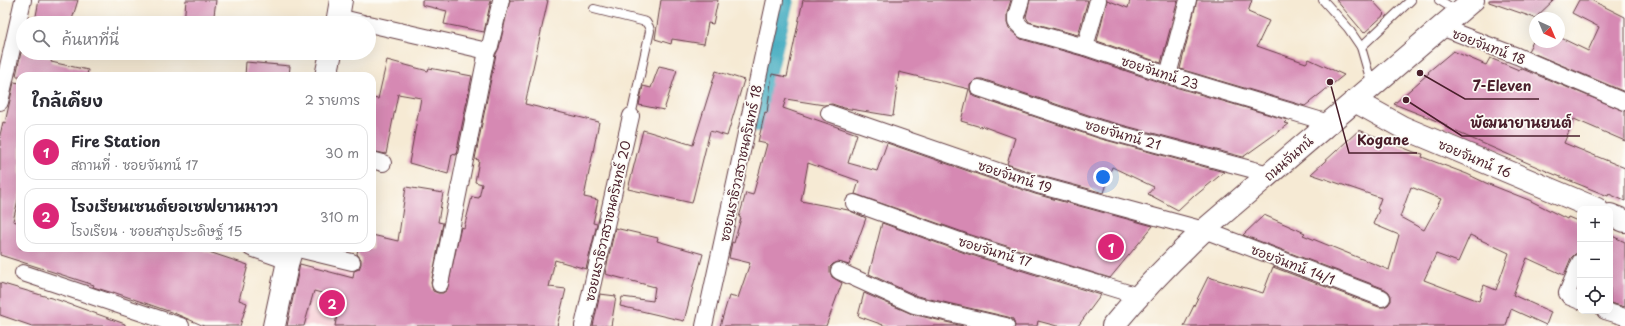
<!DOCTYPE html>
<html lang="th">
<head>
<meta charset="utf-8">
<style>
  body { margin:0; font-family:"Playpen Sans","Playpen Sans Thai",sans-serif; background:#f7f7f7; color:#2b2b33 }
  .controls { position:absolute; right:12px; bottom:12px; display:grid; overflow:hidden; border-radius:8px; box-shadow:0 4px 16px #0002 }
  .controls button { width:36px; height:36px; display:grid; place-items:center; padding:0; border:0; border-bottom:1px solid #e1e1e2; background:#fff; color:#2b2b33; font:20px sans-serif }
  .compass { position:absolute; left:1529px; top:12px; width:36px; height:36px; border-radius:50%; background:#fff; box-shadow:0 4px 16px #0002; rotate:136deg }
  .you { position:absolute; left:1103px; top:177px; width:14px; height:14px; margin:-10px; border:3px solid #fff; border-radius:50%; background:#1a73e8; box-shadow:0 0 0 6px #1a73e833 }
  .badge { display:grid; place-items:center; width:26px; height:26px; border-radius:50%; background:#db2777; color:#fff; font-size:13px; font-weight:700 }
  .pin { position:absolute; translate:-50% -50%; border:2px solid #fff; box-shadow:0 1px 4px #0006 }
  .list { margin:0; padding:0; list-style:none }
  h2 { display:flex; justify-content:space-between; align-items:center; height:52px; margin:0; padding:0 16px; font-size:17px }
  h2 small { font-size:13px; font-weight:400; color:#7c7c81 }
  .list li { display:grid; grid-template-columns:26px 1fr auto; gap:12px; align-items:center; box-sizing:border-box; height:56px; margin:0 8px 8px; padding:0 8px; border:1px solid #e1e1e2; border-radius:12px }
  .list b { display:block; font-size:15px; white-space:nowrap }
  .list p { margin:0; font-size:13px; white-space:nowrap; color:#7c7c81 }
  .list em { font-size:13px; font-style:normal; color:#7c7c81 }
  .icon { flex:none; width:22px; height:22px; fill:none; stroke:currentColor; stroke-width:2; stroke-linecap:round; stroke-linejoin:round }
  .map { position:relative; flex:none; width:1625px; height:326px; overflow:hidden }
  .search { position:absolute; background:#fff; box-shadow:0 4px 16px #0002; left:16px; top:16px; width:360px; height:44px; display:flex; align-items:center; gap:10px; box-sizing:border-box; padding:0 14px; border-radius:22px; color:#7c7c81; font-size:15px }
  .panel { position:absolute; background:#fff; box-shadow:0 4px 16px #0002; left:16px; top:72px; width:360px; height:180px; border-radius:12px }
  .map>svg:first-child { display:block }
</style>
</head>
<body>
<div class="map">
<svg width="1625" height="326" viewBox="0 0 1625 326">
  <rect width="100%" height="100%" fill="#fdfcf7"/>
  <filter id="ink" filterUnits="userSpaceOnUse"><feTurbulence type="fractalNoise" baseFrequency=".025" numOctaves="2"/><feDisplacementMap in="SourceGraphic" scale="8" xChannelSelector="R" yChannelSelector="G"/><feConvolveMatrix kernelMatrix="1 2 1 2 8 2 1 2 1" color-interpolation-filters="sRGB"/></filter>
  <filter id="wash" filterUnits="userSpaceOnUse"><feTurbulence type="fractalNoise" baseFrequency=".012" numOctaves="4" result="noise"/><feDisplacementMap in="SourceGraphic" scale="16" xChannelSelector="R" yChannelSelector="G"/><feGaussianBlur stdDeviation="0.9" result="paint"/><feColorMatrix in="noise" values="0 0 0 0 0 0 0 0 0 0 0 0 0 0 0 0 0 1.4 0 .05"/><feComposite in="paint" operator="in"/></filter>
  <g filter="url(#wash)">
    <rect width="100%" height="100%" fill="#f6ead4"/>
    <path fill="#f6cfd6" d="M293 261 385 279 375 326H280Z"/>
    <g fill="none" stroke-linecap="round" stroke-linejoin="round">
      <path stroke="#3faabf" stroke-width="18" d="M756 123 785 0"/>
    </g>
    <g id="blocks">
      <g fill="#d689b3" fill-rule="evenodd">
        <path d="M39 0H78L71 23 35 21Z"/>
        <path d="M186 0H216L213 23H184Z"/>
        <path d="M422 0H491L484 32 444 24 447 11 422 5Z"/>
        <path d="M510 0H548L525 104 599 122 584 197 598 200 593 223 597 224 586 269 555 260 549 287 566 289 557 326H335L340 298 314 291 304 326H287L300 264 353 278 354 271 359 269 361 264V259L357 254 358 248H372V235L398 241 406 187 443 193 438 222 443 223 431 283 433 291 438 293H443L447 290 461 227 464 228 472 197 479 198 482 184 475 182 479 160 475 159 496 54 499 48Z"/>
        <path d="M661 0H718L713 24 708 23 704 44 672 39 671 44 655 39Z"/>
        <path d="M803 0H1011L1007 13V23L1009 29 1021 39 1082 56 1165 84 1287 120 1284 123 1289 124 1243 157 1103 120 982 79H977L970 85V90L972 95 976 97 1098 138 1224 172 1195 196 1194 195 1178 210 1148 194 1154 187 1112 167 1104 193 1041 176 1007 164 1015 138 982 126 981 127 961 121 969 89 899 72 893 116 844 108 832 104 824 105 786 99 783 108 857 134 848 163 877 171 887 143 1035 194 1153 226 1110 278 971 235 855 194 859 181 808 163 801 201 848 210 866 218 849 265 838 262 833 264 830 267V272L832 277 842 283 826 326H720L729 296 738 298 750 263 729 258 732 242 734 243 741 218 739 217 746 193 753 195 767 144 758 142 765 112 767 113 772 74 787 77Z"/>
        <path d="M1030 0H1088L1078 35 1029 22 1026 17Z"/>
        <path d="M1107 0 1128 8 1130 0H1178L1161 63 1097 41Z"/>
        <path d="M1197 0H1252L1248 12 1269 21 1257 46 1306 63 1309 59 1344 75 1305 106 1180 69Z"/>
        <path d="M1336 0H1372L1385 14 1364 33Z"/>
        <path d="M1489 0H1554L1535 18 1489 2Z"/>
        <path d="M1579 0H1591L1625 17V92L1528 51 1535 38V42H1559V37L1588 51 1599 27 1572 13Z"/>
        <path d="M1453 51 1486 65 1490 58 1519 70 1520 68 1625 111V141L1574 119 1564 143 1625 168V201L1609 194 1608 196 1551 173 1445 127 1447 125 1394 104 1429 73 1428 72Z"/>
        <path d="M21 52 52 58 51 62 88 70 87 76H16Z"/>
        <path d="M387 60 428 71 429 68 472 76 456 155 452 154 448 174 409 163 421 98 398 94 386 154 372 151V98L378 99Z"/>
        <path d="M246 62 290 66 289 76H245Z"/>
        <path d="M659 66 677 70 664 110 639 105 643 86 651 88Z"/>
        <path d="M716 71 744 80 727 136 710 131 692 203 628 189 643 130 693 145Z"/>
        <path d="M14 82 20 83V192L13 221 20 223V248H197L248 265 239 300 247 303 240 326H204L174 313 113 292V293L93 287 94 285 0 255V135L3 122 5 123Z"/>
        <path d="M1359 130 1414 152 1423 154 1422 157 1467 174 1486 183 1529 200 1567 219 1568 217 1580 222V253L1575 254 1571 258 1564 275 1527 258 1513 295 1551 312 1546 325 1511 309 1506 326H1184L1208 277 1263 293 1273 267 1379 307H1384L1388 305 1391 301V296L1389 292 1385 289 1243 235 1264 215 1305 233 1303 235 1389 270 1399 235 1373 224 1379 210 1377 209 1381 198 1311 174ZM1411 187 1441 199 1424 230 1400 217ZM1470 235 1509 253 1496 290 1484 285 1479 301 1424 280 1436 254 1458 262Z"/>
        <path d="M882 223 965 253 1101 295 1078 326H1057L1038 321 1037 326H1015L1013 319 1008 317 917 296 869 274Z"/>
        <path d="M615 228 658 238 657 241 703 254 696 279H695L684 321 620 306 622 297 653 301 655 287 605 274Z"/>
        <path d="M1610 235 1625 242V307L1610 303Z"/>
        <path d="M0 283 58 300 125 324V326H32L0 315Z"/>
        <path d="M864 293 912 314 963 326H886L858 316Z"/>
        <path d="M600 294 616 296 611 326H593Z"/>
      </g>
    </g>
  </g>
  <g filter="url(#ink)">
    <use href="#blocks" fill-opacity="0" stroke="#643d44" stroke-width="1"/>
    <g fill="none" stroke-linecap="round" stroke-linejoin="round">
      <g stroke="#643d44" stroke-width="10">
        <g id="lane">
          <path d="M1323 0 1348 28 1361 47 1372 85"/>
          <path d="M1439 0 1457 11"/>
          <path d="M594 9 646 22 649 27 650 31 631 116"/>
          <path d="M1361 47 1411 0"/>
        </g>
      </g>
      <g stroke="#643d44" stroke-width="18">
        <g id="street">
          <path d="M1021 0 1016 16V22L1024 30 1085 47 1168 75 1329 123"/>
          <path d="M338 17 363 23"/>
          <path d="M369 24 487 51"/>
          <path d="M1441 27 1517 56 1625 102"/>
          <path d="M1085 47 1098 0"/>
          <path d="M1168 75 1188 0"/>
          <path d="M979 88 1100 129 1269 174"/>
          <path d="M0 102 23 0"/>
          <path d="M829 113 1038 185 1204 230 1382 298"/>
          <path d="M372 160 383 163"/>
          <path d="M854 203 968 244 1138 296"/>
          <path d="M251 248 288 261"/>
          <path d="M294 248 352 262"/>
          <path d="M1580 262 1567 293 1570 297 1580 301"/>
          <path d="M839 271 914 305 1006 326"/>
          <path d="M23 273 181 326"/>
          <path d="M440 284 487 51 490 46 501 0"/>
          <path d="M1605 311 1625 317"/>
          <path d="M583 326 631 116"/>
          <path d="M704 326 775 0"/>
        </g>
      </g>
      <g stroke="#643d44" stroke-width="24">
        <g id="secondary">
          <path d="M337 23 341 0"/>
          <path d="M326 76 331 53"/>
          <path d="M1355 101 1402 127 1597 209"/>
          <path d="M1610 215 1625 221"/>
          <path d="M274 326 288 261 292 248"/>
          <path d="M1113 326C1141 292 1172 260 1204 230L1473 0"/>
        </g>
      </g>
      <use href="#lane" stroke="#fff" stroke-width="8"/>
      <use href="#street" stroke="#fff" stroke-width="16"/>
      <use href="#secondary" stroke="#fff" stroke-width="22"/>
    </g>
  </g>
  <g text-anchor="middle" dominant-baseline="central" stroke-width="3.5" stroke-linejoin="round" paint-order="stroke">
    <g font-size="13" fill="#4a1f2b" stroke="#fdfcf7">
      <text transform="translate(1489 46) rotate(21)">ซอยจันทน์ 18</text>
      <text transform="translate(1160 72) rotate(18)">ซอยจันทน์ 23</text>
      <text transform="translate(1123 134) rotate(16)">ซอยจันทน์ 21</text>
      <text transform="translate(1288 158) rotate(-41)">ถนนจันทน์</text>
      <text transform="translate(1475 158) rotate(23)">ซอยจันทน์ 16</text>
      <text transform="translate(740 163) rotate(-78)">ซอยนราธิวาสราชนครินทร์ 18</text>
      <text transform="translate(1015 176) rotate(18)">ซอยจันทน์ 19</text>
      <text transform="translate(607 221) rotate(-77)">ซอยนราธิวาสราชนครินทร์ 20</text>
      <text transform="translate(995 251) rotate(17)">ซอยจันทน์ 17</text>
      <text transform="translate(1293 264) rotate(21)">ซอยจันทน์ 14/1</text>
    </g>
  </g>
  <path fill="none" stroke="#4a1f2b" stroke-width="1.5" d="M1420 73L1465 99H1539M1406 100L1462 136H1580M1330 82L1349 153H1417"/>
  <g fill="#4a1f2b" stroke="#fdfcf7" stroke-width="1.5">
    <circle cx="1420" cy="73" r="4"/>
    <circle cx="1406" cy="100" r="4"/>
    <circle cx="1330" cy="82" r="4"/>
  </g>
  <g font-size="14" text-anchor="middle" font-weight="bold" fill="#4a1f2b" stroke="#fdfcf7" stroke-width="3.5" stroke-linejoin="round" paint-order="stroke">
    <text x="1502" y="91">7-Eleven</text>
    <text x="1521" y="128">พัฒนายานยนต์</text>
    <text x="1383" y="145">Kogane</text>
  </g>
</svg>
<div class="controls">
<button>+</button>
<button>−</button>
<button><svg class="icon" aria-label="locate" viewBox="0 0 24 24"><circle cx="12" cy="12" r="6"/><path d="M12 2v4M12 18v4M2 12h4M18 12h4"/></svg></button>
</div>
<svg class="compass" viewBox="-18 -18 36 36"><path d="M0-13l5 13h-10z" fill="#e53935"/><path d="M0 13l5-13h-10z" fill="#7c7c81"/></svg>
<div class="you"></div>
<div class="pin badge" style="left:1111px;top:247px">1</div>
<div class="pin badge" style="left:332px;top:303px">2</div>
<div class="search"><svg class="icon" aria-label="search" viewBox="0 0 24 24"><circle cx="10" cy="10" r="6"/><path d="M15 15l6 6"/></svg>ค้นหาที่นี่</div>
<section class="panel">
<h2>ใกล้เคียง<small>2 รายการ</small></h2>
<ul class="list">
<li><span class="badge">1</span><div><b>Fire Station</b><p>สถานที่ · ซอยจันทน์ 17</p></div><em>30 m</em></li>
<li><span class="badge">2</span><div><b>โรงเรียนเซนต์ยอเซฟยานนาวา</b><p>โรงเรียน · ซอยสาธุประดิษฐ์ 15</p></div><em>310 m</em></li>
</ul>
</section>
</div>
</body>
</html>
